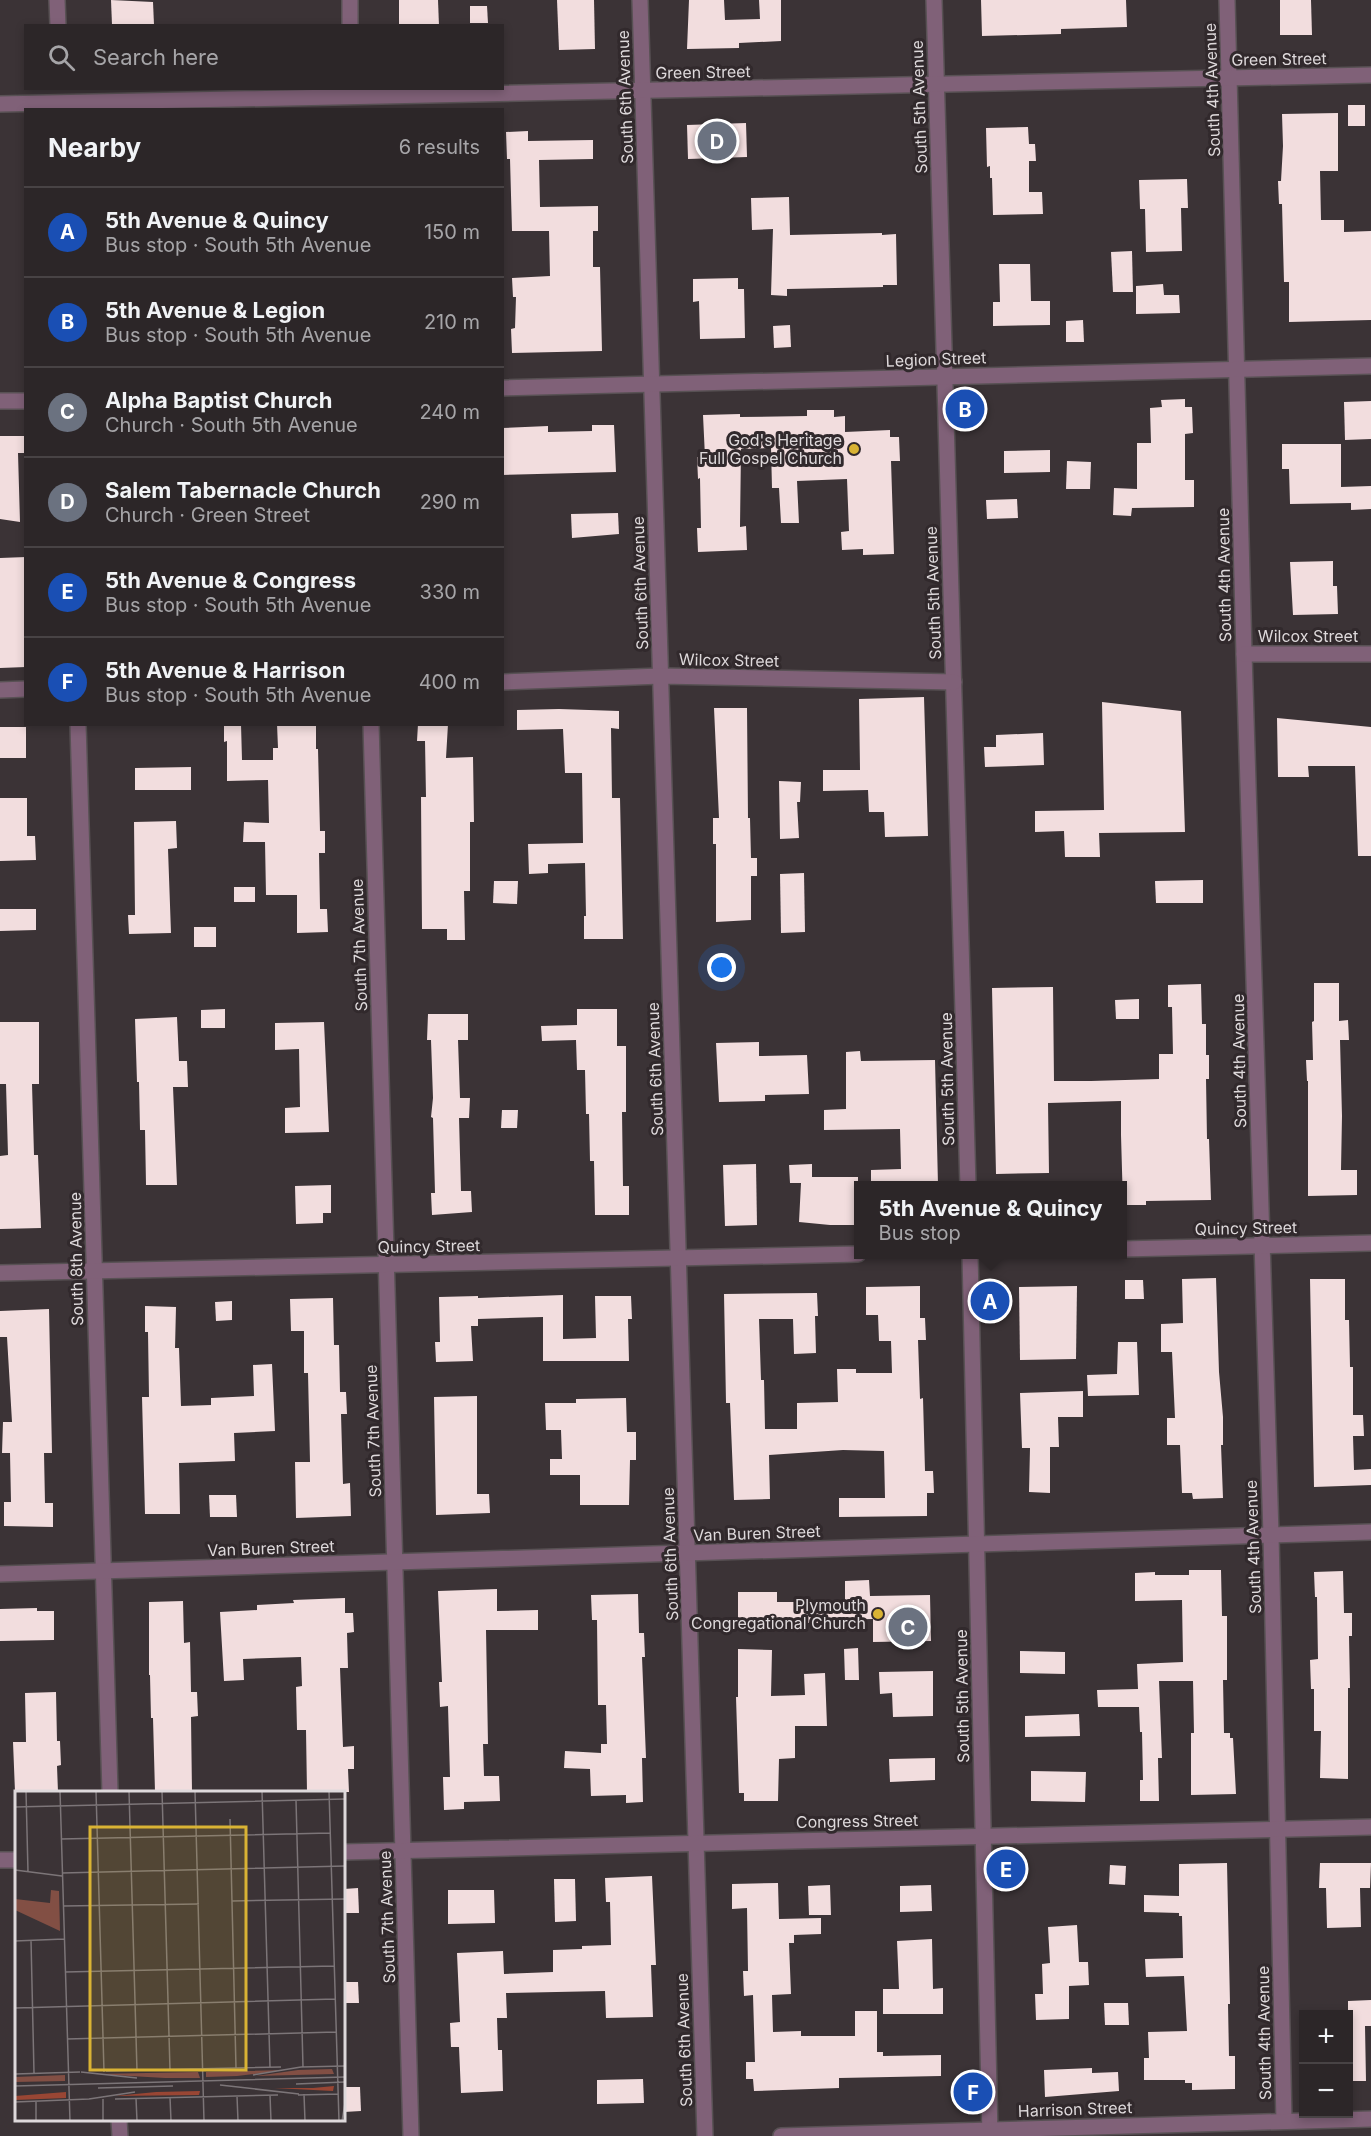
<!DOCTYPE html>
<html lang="en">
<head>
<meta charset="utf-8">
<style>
  body { margin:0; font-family:Inter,sans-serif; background:#383234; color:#f1f3f6 }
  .controls { position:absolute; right:18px; bottom:18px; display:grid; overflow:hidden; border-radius:0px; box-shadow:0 3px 9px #0003 }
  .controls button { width:54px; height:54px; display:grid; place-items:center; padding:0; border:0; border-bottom:2px solid #484345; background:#2c2628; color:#f1f3f6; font:30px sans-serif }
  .you { position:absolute; left:722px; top:968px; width:21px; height:21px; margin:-15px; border:4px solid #fff; border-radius:50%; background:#1a73e8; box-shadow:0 0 0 9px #1a73e833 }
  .badge { display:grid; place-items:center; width:39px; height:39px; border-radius:50%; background:#95b2f1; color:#fff; font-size:20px; font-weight:700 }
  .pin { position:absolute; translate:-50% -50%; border:3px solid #fff; box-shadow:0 2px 6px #0006 }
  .popup { position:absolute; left:854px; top:1181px; width:273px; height:78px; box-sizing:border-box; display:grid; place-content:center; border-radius:0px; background:#2c2628; filter:drop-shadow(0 2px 4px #0005); font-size:20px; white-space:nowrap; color:#a6a5a8 }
  .popup b { font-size:22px; color:#f1f3f6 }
  .popup::after { content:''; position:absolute; left:50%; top:100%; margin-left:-12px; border:12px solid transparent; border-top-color:#2c2628 }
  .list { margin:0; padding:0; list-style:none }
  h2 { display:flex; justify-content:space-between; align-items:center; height:78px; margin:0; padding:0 24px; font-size:26px }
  h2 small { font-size:20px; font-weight:400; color:#a6a5a8 }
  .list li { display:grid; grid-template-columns:39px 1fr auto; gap:18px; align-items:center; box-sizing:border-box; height:90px; padding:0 24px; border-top:2px solid #484345 }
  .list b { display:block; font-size:22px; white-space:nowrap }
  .list p { margin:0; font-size:20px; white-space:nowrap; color:#a6a5a8 }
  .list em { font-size:20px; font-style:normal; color:#a6a5a8 }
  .icon { flex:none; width:33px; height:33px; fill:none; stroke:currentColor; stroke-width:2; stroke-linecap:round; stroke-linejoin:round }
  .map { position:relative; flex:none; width:1371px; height:2136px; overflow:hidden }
  .search { position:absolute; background:#2c2628; box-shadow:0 3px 9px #0003; left:24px; top:24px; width:480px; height:66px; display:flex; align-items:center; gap:15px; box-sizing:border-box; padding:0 21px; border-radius:0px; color:#a6a5a8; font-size:22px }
  .panel { position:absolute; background:#2c2628; box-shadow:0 3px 9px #0003; left:24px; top:108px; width:480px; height:618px; border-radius:0px }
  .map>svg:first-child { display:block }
</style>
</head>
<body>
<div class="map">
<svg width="1371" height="2136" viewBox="0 0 1371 2136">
  <rect width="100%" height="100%" fill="#3b3336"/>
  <g fill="#f2ddde">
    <path d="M111 0 153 2 154 25H112Z"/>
    <path d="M399 0H438L439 26H399Z"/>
    <path d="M557 0H594L595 49 559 50Z"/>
    <path d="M689 0H724L725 20 760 19 759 0H781V41L739 43V48L687 49Z"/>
    <path d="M981 0H1126L1127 27 1061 29V34L982 36Z"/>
    <path d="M1280 0H1311L1312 35H1280Z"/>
    <path d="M470 6H487L488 23H470Z"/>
    <rect x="1348" y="105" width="17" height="21"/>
    <path d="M1338 113V171H1320L1321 220H1344V232L1371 231V320L1289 322V282H1284L1282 204H1279L1278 181H1281L1283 146 1282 114Z"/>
    <path d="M746 123 747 157 688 159 687 125Z"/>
    <path d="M1028 127 1029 144H1035L1036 161H1029V192H1042L1043 214 993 215 992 178H990V166L987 167 986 128Z"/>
    <path d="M528 131V141L593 140V159L539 160 540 207 598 206V231H593V267H600L602 351 512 353 511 329 515 328 516 297H513L512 278 550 276 549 231H512L510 159H507L506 132Z"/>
    <path d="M1187 179 1188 208H1181L1182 251 1146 252 1145 209H1140L1139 180Z"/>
    <path d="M789 197 790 235 882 233V235L896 234 897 285H883V287L787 289V296L771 295 773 229 752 230 751 198Z"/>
    <path d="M1132 251 1133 292H1113L1111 252Z"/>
    <path d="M999 264H1030L1031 301H1050V325L993 326V302H1000Z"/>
    <path d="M738 278V289H744L745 338 700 339 699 301 693 302V279Z"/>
    <path d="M1163 284 1164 295H1179L1180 313 1136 314V286Z"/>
    <path d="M1083 320 1084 342H1066V321Z"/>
    <path d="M790 325 791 347 774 348 773 326Z"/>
    <path d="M1185 399V407H1192L1193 433 1185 434V480H1194V507L1132 508 1131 516 1113 515 1114 488 1137 489V443H1151L1150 408 1162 407 1161 400Z"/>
    <path d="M1371 401V439L1345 440 1344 402Z"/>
    <path d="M807 410H834V417L845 416V432L890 430V437H899L900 461H891L894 554 863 555V549L842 550 841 532 849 531 847 479 797 481 799 523H781L779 488H772L771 448 741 449 740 527 746 526 747 550 698 552 697 528H701L700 478 698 479 697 457H705L703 415 740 414V417L807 416Z"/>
    <path d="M592 425H614L616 472 502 475V428L548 426V432L592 431Z"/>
    <path d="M0 436H24V453H18L20 522 0 519Z"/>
    <path d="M1282 444H1341V487L1371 486V509L1351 510V503L1290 504 1289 469H1282Z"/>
    <path d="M1050 450V472L1004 473V451Z"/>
    <path d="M1067 461 1091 462 1090 489H1066Z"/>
    <path d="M1017 499 1018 518 987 519 986 500Z"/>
    <path d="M618 513 619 534 572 538 571 514Z"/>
    <path d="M26 557V667L0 668V558Z"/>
    <path d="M1333 561V586H1337L1338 614 1293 615 1290 562Z"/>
    <path d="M924 697 928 836 885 837 884 812H869L868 790 823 791V770H860L859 699Z"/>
    <path d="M1102 702 1181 711 1185 832 1099 833 1100 857H1065L1064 831 1035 832V811L1104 810Z"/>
    <path d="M714 708H747L748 818H750L751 858H757V876H751V920L716 922V844H713V818H719Z"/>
    <path d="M559 709 619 711V729L611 728 612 798H620L623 939H584V916H586L585 863 548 864V873L529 874 528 844 583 843 582 773H565L563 729 517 730V710Z"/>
    <path d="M1277 718 1371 727V856H1358L1355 766H1308L1309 777H1278Z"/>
    <path d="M224 724H241L242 760H273V748H278L277 724H316V749H318L320 831H325V853H319L320 909H327L328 932 297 933V895H266L265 842H243L244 822 269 823 268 780 227 781V741L224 742Z"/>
    <path d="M418 724H448L446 758 473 757 474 822H470V891H464L465 940H447V929H422L421 797H426L425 741H417Z"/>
    <rect x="0" y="727" width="26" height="31"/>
    <path d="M1043 733 1044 765 985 767 984 747H996V735Z"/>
    <path d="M191 767V790H135V768Z"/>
    <path d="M779 781 801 782 800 802H797L799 838 780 839Z"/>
    <path d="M0 798H27V836H35L36 860 0 861Z"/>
    <path d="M176 821 177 848 168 849 171 933 129 934 128 915H135L134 822Z"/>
    <path d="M804 873 805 932 781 933 780 874Z"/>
    <path d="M1203 880V903H1156L1155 881Z"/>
    <path d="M494 881H518L517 904 493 903Z"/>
    <rect x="234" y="887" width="21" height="15"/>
    <path d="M0 909H36V930L0 931Z"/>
    <rect x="194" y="927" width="22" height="20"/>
    <path d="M1314 983H1339V1021L1348 1020 1349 1040H1340L1342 1116 1341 1170H1357V1195L1308 1196V1081H1307L1306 1060H1313L1312 1022 1314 1021Z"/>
    <path d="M1201 984 1202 1024H1206V1055H1209V1079H1206L1207 1139H1209L1211 1200 1146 1201V1205H1123L1121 1135V1101L1048 1103 1049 1173 996 1174 992 988 1053 987 1054 1081H1091L1159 1079V1054H1173L1172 1007H1168V985Z"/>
    <path d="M1139 999V1019H1116L1115 1000Z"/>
    <path d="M225 1009V1028H201V1010Z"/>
    <path d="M577 1009H617V1046H626V1112H622L623 1186H629V1215H595L594 1161H590L589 1114H586L585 1070H577L576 1040 542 1041 541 1026 577 1025Z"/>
    <path d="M428 1014H468V1040H458L460 1098H470L469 1118H459L461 1191H471L472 1212 432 1215 431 1193H435L433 1118 431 1117 433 1098 431 1040H427Z"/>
    <path d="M177 1017 179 1061H187L188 1087H173L177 1185H146L145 1130H140L139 1082H137L135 1019Z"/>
    <path d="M0 1022H39V1084H32L34 1155H38L41 1228 0 1229V1156L8 1155 6 1084H0Z"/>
    <path d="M324 1022 329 1132 285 1133V1108L300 1107 299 1049 275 1050V1023Z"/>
    <path d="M759 1042V1056L807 1055 809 1094 765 1095V1101L719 1102 716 1043Z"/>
    <path d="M860 1051 861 1061 935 1060 938 1185H871V1170L901 1169 900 1129 824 1130V1110L846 1109V1052Z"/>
    <path d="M502 1110H518L517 1128H501Z"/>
    <path d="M756 1164 757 1225 725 1226 723 1165Z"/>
    <path d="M812 1164V1177H858V1225H830L799 1222 801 1183H790L789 1165Z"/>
    <path d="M331 1185V1213H323V1223L296 1224 295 1186Z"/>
    <path d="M1216 1278 1219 1372 1223 1417V1445H1221L1223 1498 1193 1499 1192 1493H1182L1180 1445H1167V1418H1175L1172 1352H1161V1324L1183 1323 1182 1279Z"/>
    <path d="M1310 1279H1345V1320H1349L1350 1367H1353V1415H1363L1364 1436H1353L1354 1470 1371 1469V1485L1314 1487Z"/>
    <path d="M1125 1280H1143L1144 1299H1125Z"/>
    <path d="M920 1286V1318H925L926 1340H918L920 1399 923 1398 925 1471H933L934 1493H927V1516L839 1517V1498H885L884 1451 843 1450 769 1455 770 1499 734 1500 730 1403H726L724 1294 817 1293 818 1316H815L816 1353 794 1354 793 1319H759L761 1380H764L765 1429H797V1403L838 1402 837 1369H856V1373H892L891 1341H879L878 1315H866V1287Z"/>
    <path d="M1077 1286 1076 1359 1020 1360 1019 1287Z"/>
    <path d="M563 1295V1339L596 1338 595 1296H631L632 1319H628L629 1361H543V1317L478 1319V1326H471L473 1361 436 1362 435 1342H440L439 1297 478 1296V1298Z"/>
    <path d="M333 1298 334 1345H339L340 1392H346L347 1414H341L343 1484 350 1483 351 1516 296 1518 295 1462H310L308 1373H304V1331H291L290 1299Z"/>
    <path d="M232 1301V1320L216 1321 215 1302Z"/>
    <path d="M145 1306 176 1307 175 1348H179L181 1406 211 1405V1398L254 1396 253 1365 272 1364 275 1431 234 1433 235 1461 179 1463 180 1514H145L142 1397H149L148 1332H145Z"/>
    <path d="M49 1309 52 1453H44L45 1503H53V1527L4 1526V1502H11L10 1453H2L3 1422H12L7 1337H0V1311Z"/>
    <path d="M1118 1342H1137L1139 1395 1088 1396 1087 1375 1117 1374Z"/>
    <path d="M1083 1391V1417H1058L1059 1447H1050V1493L1029 1492 1030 1448H1022L1020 1393Z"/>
    <path d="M477 1396V1494H489L490 1513 436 1515 434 1397Z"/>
    <path d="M626 1398 627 1432H636V1460H630L629 1505H580V1475H550V1459H562L561 1430H546L545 1403H576V1399Z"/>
    <path d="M209 1495H236L237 1517H210Z"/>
    <path d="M1189 1570H1221L1222 1616H1227V1680H1223L1224 1733H1230V1738H1233L1236 1794 1191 1795V1733H1194L1193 1681H1159L1162 1758H1158L1159 1801H1140V1780H1143L1142 1732H1140L1139 1707H1098L1097 1690 1138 1689 1137 1664 1183 1662 1182 1600 1135 1601V1573L1155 1572V1575H1189Z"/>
    <path d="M1343 1571 1344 1613H1352V1636H1349L1350 1688H1348V1779L1320 1778 1321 1731H1314V1689H1311L1310 1660 1318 1659 1317 1597H1315L1314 1572Z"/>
    <path d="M869 1580 870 1596 930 1595 931 1641 873 1642V1619L823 1620V1623H802V1620H738V1592H777V1602H845V1581Z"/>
    <path d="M497 1589V1611L538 1610V1630H486L488 1744H483L484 1776H499L500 1801 464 1802V1809L444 1810 443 1777H450L448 1706 440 1707 439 1682H442L438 1591Z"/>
    <path d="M638 1594 639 1633H644L645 1657H642L646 1758H642L643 1802 626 1803V1795L591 1796 590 1769 564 1768 565 1751 601 1753V1744H607L606 1705H598L597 1620H592L591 1595Z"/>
    <path d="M345 1598V1613H353L354 1632 347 1633 348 1668H340L343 1747 354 1746V1769H348L349 1792H307L306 1730H297L296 1687 302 1686 301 1657 243 1659 244 1680 224 1681 220 1612 257 1610V1605L294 1603 293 1600Z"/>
    <path d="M183 1601 184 1643 190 1642 191 1692H197L198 1716 191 1717 192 1792H155L153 1718H151L150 1675H149V1602Z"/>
    <path d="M37 1608V1611H54V1640L0 1641V1609Z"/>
    <path d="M858 1648 859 1680H845L844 1649Z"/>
    <path d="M738 1649 772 1650 771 1696 805 1695 804 1674 825 1673 827 1726H795V1758L779 1759 778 1801H744V1793H739L736 1697H738Z"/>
    <path d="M1020 1651 1065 1652V1674L1020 1673Z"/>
    <path d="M933 1671V1716L893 1717 892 1693 880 1694 879 1672Z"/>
    <path d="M56 1692 57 1741H60L61 1765 57 1766 58 1792H15L13 1742H26L25 1693Z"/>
    <path d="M1079 1714 1080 1736 1025 1737V1716Z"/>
    <path d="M935 1758V1780L890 1782 889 1759Z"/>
    <path d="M1031 1771 1086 1772 1085 1802 1031 1801Z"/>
    <path d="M1227 1863 1230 2004H1228L1229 2056H1235V2089L1192 2090V2083H1185V2080H1144V2058H1149L1148 2032 1187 2031 1184 1976 1146 1977 1145 1959 1183 1958 1182 1916H1179V1913L1144 1912V1895L1179 1896V1864Z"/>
    <path d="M1320 1863H1371L1370 1888H1360L1361 1927 1327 1928 1326 1888H1319Z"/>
    <path d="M1110 1865 1126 1866 1125 1885 1109 1884Z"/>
    <path d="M652 1876 656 1965H651L653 2017 606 2018 605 1991 506 1993 507 2018H497L498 2050H502L503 2091 461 2093 459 2047H451L450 2023 460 2022 457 1953 503 1951 504 1974 553 1972V1950L582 1949V1946L611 1945 610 1902H606L605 1878Z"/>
    <path d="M554 1879H575L576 1921 555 1922Z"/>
    <path d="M778 1883 779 1919 821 1918V1934L794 1935V1943H789L791 1994 772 1995 773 2032 801 2031V2036H855V2011H877V2052H883V2056L941 2055V2076L839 2078V2088L754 2091 753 2079H746V2062H755L753 1995 744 1996 743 1971H748L747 1908 732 1909V1884Z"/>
    <path d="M830 1885 831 1915H809L808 1886Z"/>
    <path d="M931 1885 932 1911 900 1912V1886Z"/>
    <path d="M358 1888 359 1913H344V1889Z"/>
    <path d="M448 1890H494L495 1923 448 1924Z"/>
    <path d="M1077 1925 1079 1962H1088L1089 1985 1069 1986V2019L1036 2020 1035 1994H1043L1042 1964 1050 1963 1048 1927Z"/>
    <path d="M932 1939 933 1989 943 1988V2014H883V1989H899L897 1941Z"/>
    <path d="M344 1982H358L359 2003H344Z"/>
    <path d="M1371 2000V2026H1365L1366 2081H1348V2001Z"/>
    <path d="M1104 2003H1128L1129 2025H1105Z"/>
    <path d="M1092 2068V2073L1118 2072 1119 2091 1045 2097 1044 2070Z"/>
    <path d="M643 2079 644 2103 597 2104V2080Z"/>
    <path d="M344 2087H360L361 2111 344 2112Z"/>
  </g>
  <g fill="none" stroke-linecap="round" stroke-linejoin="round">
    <g stroke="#585154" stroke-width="18">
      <g id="minor">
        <path d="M57 0 58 26"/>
        <path d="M350 0V26"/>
        <path d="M640 0 705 2136"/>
        <path d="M934 0 968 1186"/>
        <path d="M1227 0 1244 654 1271 1535 1284 2121"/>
        <path d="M0 104 1371 75"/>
        <path d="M502 388 1371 366"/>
        <path d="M0 401H26"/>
        <path d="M1244 654H1371"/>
        <path d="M502 682 661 676 954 682"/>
        <path d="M0 690 26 689"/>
        <path d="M78 724 110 1792"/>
        <path d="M371 724 411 2136"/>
        <path d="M1122 1249 1371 1243"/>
        <path d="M970 1254 990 2136"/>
        <path d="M0 1273 858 1254"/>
        <path d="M0 1574 1371 1532"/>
        <path d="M344 1852 1371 1827"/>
        <path d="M0 1860H16"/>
        <path d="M119 2120 120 2136"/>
        <path d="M781 2136 1371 2119"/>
      </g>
    </g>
    <use href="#minor" stroke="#806178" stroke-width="15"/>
  </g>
  <g fill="#d9b334" stroke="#31292c" stroke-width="2">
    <circle cx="854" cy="449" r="6"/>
    <circle cx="878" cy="1614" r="6"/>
  </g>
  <g text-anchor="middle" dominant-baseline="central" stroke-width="6" stroke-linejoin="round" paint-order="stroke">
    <g font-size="16" fill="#ded9db" stroke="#31292c">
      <text transform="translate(1279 59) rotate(-1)">Green Street</text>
      <text transform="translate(703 72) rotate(-1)">Green Street</text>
      <text transform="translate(1212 90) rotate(-92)">South 4th Avenue</text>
      <text transform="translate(625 97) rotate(-92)">South 6th Avenue</text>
      <text transform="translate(919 107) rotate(-92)">South 5th Avenue</text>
      <text transform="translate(936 359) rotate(-2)">Legion Street</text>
      <text transform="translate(1224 575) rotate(-91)">South 4th Avenue</text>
      <text transform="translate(640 583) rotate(-92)">South 6th Avenue</text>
      <text transform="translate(933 593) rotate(-92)">South 5th Avenue</text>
      <text x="1308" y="636">Wilcox Street</text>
      <text transform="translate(729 660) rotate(1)">Wilcox Street</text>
      <text transform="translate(359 945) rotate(-92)">South 7th Avenue</text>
      <text transform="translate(1239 1061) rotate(-91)">South 4th Avenue</text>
      <text transform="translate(655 1069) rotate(-92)">South 6th Avenue</text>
      <text transform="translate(947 1079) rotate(-91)">South 5th Avenue</text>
      <text transform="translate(1246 1228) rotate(-1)">Quincy Street</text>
      <text transform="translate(429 1246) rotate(-1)">Quincy Street</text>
      <text transform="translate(76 1259) rotate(-91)">South 8th Avenue</text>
      <text transform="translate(373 1431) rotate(-92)">South 7th Avenue</text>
      <text transform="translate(757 1533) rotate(-2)">Van Buren Street</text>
      <text transform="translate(1253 1547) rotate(-92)">South 4th Avenue</text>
      <text transform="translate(271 1548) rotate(-2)">Van Buren Street</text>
      <text transform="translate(670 1554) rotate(-92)">South 6th Avenue</text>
      <text transform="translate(962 1696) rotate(-91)">South 5th Avenue</text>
      <text transform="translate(857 1821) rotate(-1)">Congress Street</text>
      <text transform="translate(387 1917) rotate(-92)">South 7th Avenue</text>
      <text transform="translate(1264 2033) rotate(-91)">South 4th Avenue</text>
      <text transform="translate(684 2040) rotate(-92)">South 6th Avenue</text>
      <text transform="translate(1075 2109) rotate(-2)">Harrison Street</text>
    </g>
    <g font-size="16" fill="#ded9db" stroke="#31292c" text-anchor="end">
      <text x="842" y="440">God's Heritage<tspan x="842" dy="18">Full Gospel Church</tspan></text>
      <text x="866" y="1605">Plymouth<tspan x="866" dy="18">Congregational Church</tspan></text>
    </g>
  </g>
  <g transform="translate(15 1791)">
    <rect width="330" height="330" fill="#3b3336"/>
    <path d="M36 99 44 100 45 140 0 119V108L35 112ZM317 278 319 283 241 285 283 279ZM270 279 222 285 191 286V281ZM183 281 185 287H150L80 283ZM50 284V290L0 291V286Z" fill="#824f44"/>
    <path d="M319 295 318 300 259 297H298ZM185 300 184 304 100 305 141 301ZM51 301V307L0 309V305Z" fill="#994634"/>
    <path fill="none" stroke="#7c7578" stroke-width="1.5" d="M11 0 13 81M45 0 55 330M81 0 89 281M114 0 122 280M147 0 155 279M180 0 189 330M247 0 255 276M314 0 324 330M281 9 288 276M0 16 330 8M215 28 221 277M46 48 315 42M0 79 47 85M47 82 330 75M217 110 330 108M48 115 184 113M16 149 19 282M0 150 49 148M50 181 319 175M0 217 320 208M52 248 321 241M286 276 330 275M91 280 266 276M66 281 122 287M0 283 65 281M238 284 286 276M281 293 330 291M205 294 284 303M0 295 330 286M83 297 158 295M289 303 290 330M255 304 256 330M283 304 323 303M222 305 223 330M155 306 156 330M121 307 122 330M74 308 120 301M88 308V330M100 308 263 304M21 310V330M0 311 74 308M327 330 330 312"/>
    <path fill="#d9b334" fill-opacity="0.15" stroke="#d9b334" stroke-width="3" d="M75 36H231V279H75Z"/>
    <rect width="330" height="330" fill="none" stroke="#ded9db" stroke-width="3"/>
  </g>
</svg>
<div class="controls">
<button>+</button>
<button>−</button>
</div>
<div class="you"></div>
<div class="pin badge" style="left:990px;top:1301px;background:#1a4fb4">A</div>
<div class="popup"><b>5th Avenue &amp; Quincy</b>Bus stop</div>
<div class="pin badge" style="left:965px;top:409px;background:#1a4fb4">B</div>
<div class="pin badge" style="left:908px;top:1627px;background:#6b7280">C</div>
<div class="pin badge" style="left:717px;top:141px;background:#6b7280">D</div>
<div class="pin badge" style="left:1006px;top:1869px;background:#1a4fb4">E</div>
<div class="pin badge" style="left:973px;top:2092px;background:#1a4fb4">F</div>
<div class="search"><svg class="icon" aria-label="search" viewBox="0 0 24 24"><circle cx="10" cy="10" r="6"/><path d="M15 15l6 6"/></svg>Search here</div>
<section class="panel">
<h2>Nearby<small>6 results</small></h2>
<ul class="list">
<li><span class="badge" style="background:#1a4fb4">A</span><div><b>5th Avenue &amp; Quincy</b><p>Bus stop · South 5th Avenue</p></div><em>150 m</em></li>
<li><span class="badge" style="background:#1a4fb4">B</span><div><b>5th Avenue &amp; Legion</b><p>Bus stop · South 5th Avenue</p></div><em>210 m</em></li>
<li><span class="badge" style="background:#6b7280">C</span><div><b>Alpha Baptist Church</b><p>Church · South 5th Avenue</p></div><em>240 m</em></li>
<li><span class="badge" style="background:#6b7280">D</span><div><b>Salem Tabernacle Church</b><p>Church · Green Street</p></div><em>290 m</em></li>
<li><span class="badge" style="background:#1a4fb4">E</span><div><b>5th Avenue &amp; Congress</b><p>Bus stop · South 5th Avenue</p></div><em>330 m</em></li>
<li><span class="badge" style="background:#1a4fb4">F</span><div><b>5th Avenue &amp; Harrison</b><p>Bus stop · South 5th Avenue</p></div><em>400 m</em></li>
</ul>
</section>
</div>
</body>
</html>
